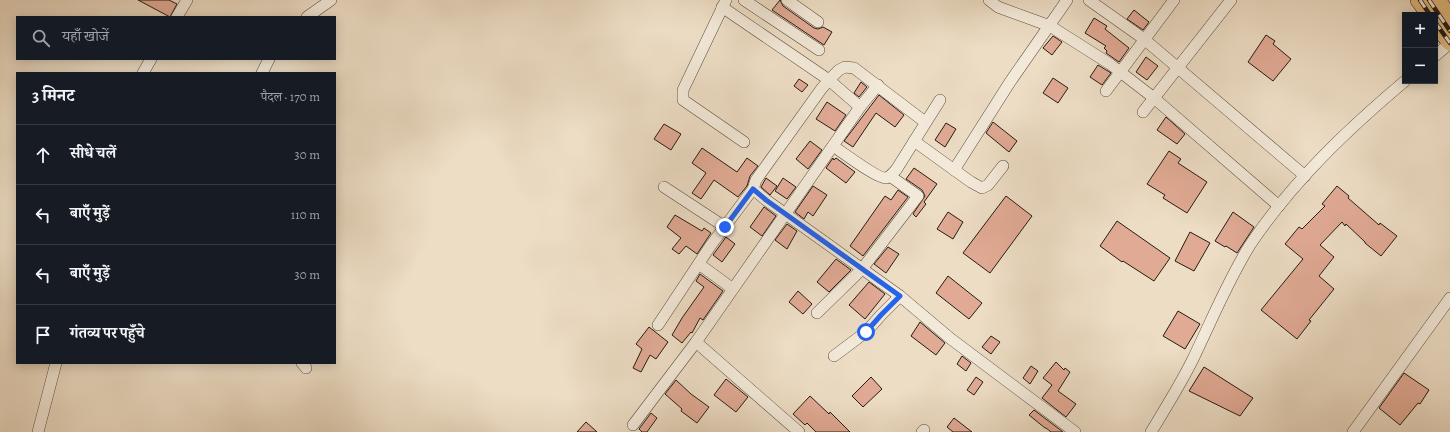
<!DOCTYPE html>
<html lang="hi">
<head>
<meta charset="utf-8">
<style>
  body { margin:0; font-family:Alegreya,"Noto Serif Devanagari",serif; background:#242831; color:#f1f3f6 }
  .controls { position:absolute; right:12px; top:12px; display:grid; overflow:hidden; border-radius:0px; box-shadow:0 2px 10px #0003 }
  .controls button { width:36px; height:36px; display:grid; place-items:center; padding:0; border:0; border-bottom:1px solid #363941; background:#171b24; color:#f1f3f6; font:20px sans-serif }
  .stop { position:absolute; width:12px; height:12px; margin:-9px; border:3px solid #2563eb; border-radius:50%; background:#fff }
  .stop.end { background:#2563eb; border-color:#fff; box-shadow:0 1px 4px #0008 }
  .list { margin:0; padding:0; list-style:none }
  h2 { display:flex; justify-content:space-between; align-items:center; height:52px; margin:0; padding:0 16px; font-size:17px }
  h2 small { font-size:13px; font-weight:400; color:#9ea1a6 }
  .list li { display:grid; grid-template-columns:26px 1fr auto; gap:12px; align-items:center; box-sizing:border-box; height:60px; padding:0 16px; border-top:1px solid #363941 }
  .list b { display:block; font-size:15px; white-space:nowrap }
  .list em { font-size:13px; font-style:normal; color:#9ea1a6 }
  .icon { flex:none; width:22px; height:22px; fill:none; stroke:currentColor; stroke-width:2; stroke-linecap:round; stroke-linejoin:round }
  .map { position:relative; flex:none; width:1450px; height:432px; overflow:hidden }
  .search { position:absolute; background:#171b24; box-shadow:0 2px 10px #0003; left:16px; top:16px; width:320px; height:44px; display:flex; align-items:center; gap:10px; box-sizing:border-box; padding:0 14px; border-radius:0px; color:#9ea1a6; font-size:15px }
  .panel { position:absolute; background:#171b24; box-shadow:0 2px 10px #0003; left:16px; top:72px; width:320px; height:292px; border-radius:0px }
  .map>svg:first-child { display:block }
</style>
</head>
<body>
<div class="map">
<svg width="1450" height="432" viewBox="0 0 1450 432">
  <rect width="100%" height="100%" fill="#edddc5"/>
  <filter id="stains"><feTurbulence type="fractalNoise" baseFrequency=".005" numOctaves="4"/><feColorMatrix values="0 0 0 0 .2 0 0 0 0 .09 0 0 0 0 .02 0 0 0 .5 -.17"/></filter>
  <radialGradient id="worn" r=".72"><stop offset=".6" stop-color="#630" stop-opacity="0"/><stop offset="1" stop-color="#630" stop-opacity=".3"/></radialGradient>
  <g fill="#e1aa95" stroke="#251c12">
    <path d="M138 0H169L177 4 170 17Z"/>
    <path d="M780 0 783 6 814 28 818 29 823 27 832 32 824 45 772 10Z"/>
    <path d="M1134 10 1149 22 1143 30 1127 19Z"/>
    <path d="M1094 18 1107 26 1105 29 1129 48 1119 62 1106 53 1107 51 1104 48 1106 46 1085 33Z"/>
    <path d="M1266 35 1275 41 1273 44 1291 59 1273 81 1248 62Z"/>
    <path d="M1053 36 1062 42 1052 55 1043 48Z"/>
    <path d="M1146 57 1158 66 1147 80 1136 72Z"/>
    <path d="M1098 65 1111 73 1102 85 1090 77Z"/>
    <path d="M1053 78 1068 88 1058 103 1043 93Z"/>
    <path d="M799 79 808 85 802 92 794 86Z"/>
    <path d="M861 82 867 87 859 97 854 93Z"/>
    <path d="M879 95 904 115 895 127 876 113 853 147 844 141Z"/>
    <path d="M827 102 846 115 835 131 816 119Z"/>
    <path d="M1166 117 1185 134 1177 144 1157 130Z"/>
    <path d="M993 122 1017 141 1009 152 986 133Z"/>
    <path d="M946 123 956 129 945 147 935 140Z"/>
    <path d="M664 124 681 134 671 150 654 139Z"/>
    <path d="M810 141 822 150 808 169 796 159Z"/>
    <path d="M702 148 737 172 747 158 758 166 750 176 747 186 738 197 714 180 701 199 692 193 706 173 692 163Z"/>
    <path d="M1169 151 1181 159 1178 163 1207 182 1187 213 1163 198 1165 195 1147 184Z"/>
    <path d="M833 158 834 160 836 158 855 172 846 183 826 168Z"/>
    <path d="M914 168 937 184 924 202 926 204 916 217 913 214 925 196 922 190 906 179Z"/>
    <path d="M766 178 777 186 770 195 761 187Z"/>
    <path d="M783 178 796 187 787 199 775 191Z"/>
    <path d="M813 186 827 195 813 216 808 212 804 219 795 212Z"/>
    <path d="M1337 186 1349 196 1348 198 1379 225 1380 223 1397 236 1381 256 1365 243V242L1346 224 1345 226 1342 222 1320 245 1334 257 1319 276 1334 289 1309 320 1311 321 1297 339 1261 310 1303 259 1285 244 1299 227 1302 229 1325 206 1322 204Z"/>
    <path d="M898 190 908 197 863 256 850 246 885 196 891 200Z"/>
    <path d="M1006 196 1032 216 990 273 963 253Z"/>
    <path d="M764 207 776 216 762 236 750 227Z"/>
    <path d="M948 212 963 222 953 239 937 229Z"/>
    <path d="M1233 212 1254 227 1237 253 1226 246 1225 247 1215 241Z"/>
    <path d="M675 215 702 231 704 228 711 233 697 254 686 246 679 254 672 249 681 238 667 227Z"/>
    <path d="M1117 221 1170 258 1154 281 1123 261 1122 262 1100 246Z"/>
    <path d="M787 224 797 231 787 249 775 240Z"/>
    <path d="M1190 232 1210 243 1194 271 1175 261Z"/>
    <path d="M726 237 735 244 722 262 713 255Z"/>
    <path d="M888 247 899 254 886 273 874 264Z"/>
    <path d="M836 259 851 270 829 292 817 282Z"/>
    <path d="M700 274 723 291 703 320 700 318 692 333 691 332 682 343 672 335 682 318 704 287 696 281Z"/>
    <path d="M948 276 982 303 969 319 936 293Z"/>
    <path d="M869 282 885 294 865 319 849 305Z"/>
    <path d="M798 291 812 304 803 314 789 302Z"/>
    <path d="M1178 311 1200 324 1185 349 1163 336Z"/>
    <path d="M920 322 945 343 936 355 911 336Z"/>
    <path d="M649 327 668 342 656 359 650 355 641 372 633 368 642 349 636 344Z"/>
    <path d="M991 336 1000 342 991 354 982 347Z"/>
    <path d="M962 356 971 363 966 371 957 364Z"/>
    <path d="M1056 362 1064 370 1065 368 1070 372 1058 391 1076 404 1066 417 1042 398 1052 385 1043 378Z"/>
    <path d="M1031 366 1038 371 1030 384 1023 378Z"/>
    <path d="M1204 367 1253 398 1240 416 1189 391Z"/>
    <path d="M1404 373 1429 390 1420 404 1418 403 1400 425 1379 408Z"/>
    <path d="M871 377 882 389 863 407 852 396Z"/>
    <path d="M976 377 983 382 974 395 967 390Z"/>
    <path d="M726 379 748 397 736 412 714 395Z"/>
    <path d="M676 380 691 394 709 407 697 423 681 411 682 409 665 394Z"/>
    <path d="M810 396 829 414 830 412 850 432H816L807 423 805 425 793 414Z"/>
    <path d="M1034 410 1063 432H1051L1046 428H1045L1029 415Z"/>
    <path d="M651 413 657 418 647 432H642L639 429Z"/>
    <path d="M954 418 972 432H953L947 427Z"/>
    <path d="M586 422 597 432H577Z"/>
  </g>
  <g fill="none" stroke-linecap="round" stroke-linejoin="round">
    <g stroke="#574c3f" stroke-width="12">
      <g id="minor">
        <path d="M726 0 683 90V100L744 142"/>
        <path d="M744 0 819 50"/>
        <path d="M787 0 818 22"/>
        <path d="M989 0 998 7 1050 26 1110 64 1154 98 1279 206"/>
        <path d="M1089 0 1144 39 1305 176"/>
        <path d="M722 7 829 80 860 107"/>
        <path d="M177 17 187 0"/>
        <path d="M307 17 331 0"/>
        <path d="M1435 56 1450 43"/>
        <path d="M143 73 151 59"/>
        <path d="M262 73 269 59"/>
        <path d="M1106 91 1174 0"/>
        <path d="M1143 112 1231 0"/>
        <path d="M925 122 854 68 845 67 839 70 831 78 822 88 756 180 753 189 766 200 900 296 951 339 1075 432"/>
        <path d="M914 141 971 182 982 188 988 185 1003 166"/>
        <path d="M833 146C842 152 878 179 886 178 891 177 893 172 896 170L940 100"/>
        <path d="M954 170 1010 82 1067 0"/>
        <path d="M664 187 725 227"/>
        <path d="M699 264 733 289"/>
        <path d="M817 313 862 269 918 196 890 176"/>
        <path d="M658 325 711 245 753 189"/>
        <path d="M696 342 799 432"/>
        <path d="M834 356 866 332 881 315 900 296"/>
        <path d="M302 363 306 368"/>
        <path d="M633 425 696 342 860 107 878 85"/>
        <path d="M38 432 56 363"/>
        <path d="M922 432 924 430"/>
        <path d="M1151 432C1165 409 1180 385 1192 361 1211 322 1227 282 1250 245 1292 182 1348 129 1405 81"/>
        <path d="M1353 432 1450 298"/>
      </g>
    </g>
    <g stroke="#251c12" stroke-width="18">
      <g id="primary">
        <path d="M1419 0 1430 15"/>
        <path d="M1437 0 1450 18"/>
        <path d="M1435 22 1450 42"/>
      </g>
    </g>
    <use href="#minor" stroke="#f3e9d9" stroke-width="11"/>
    <use href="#primary" stroke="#e6be82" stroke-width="17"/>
    <g stroke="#251c12" stroke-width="4.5">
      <g id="rail">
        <path d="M1420 0 1430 15"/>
        <path d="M1429 0 1450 31"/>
        <path d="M1435 22 1450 43"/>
      </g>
    </g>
    <use href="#rail" stroke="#f3e9d9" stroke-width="3" stroke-dasharray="9" stroke-linecap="butt"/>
  </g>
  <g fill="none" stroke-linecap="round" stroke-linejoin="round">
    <path stroke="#2563eb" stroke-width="5" d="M725 227 753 189 766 200 900 296 881 315 866 332"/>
  </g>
  <rect width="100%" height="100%" filter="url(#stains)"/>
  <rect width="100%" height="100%" fill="url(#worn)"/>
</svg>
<div class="controls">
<button>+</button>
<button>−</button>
</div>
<div class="stop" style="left:866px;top:332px"></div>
<div class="stop end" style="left:725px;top:227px"></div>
<div class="search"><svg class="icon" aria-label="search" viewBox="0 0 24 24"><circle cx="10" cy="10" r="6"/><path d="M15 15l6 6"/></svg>यहाँ खोजें</div>
<section class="panel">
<h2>3 मिनट<small>पैदल · 170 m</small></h2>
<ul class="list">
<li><svg class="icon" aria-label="ahead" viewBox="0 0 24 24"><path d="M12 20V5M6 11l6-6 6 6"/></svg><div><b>सीधे चलें</b></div><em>30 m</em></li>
<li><svg class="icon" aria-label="left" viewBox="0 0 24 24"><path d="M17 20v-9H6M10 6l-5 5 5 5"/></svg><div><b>बाएँ मुड़ें</b></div><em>110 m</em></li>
<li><svg class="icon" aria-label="left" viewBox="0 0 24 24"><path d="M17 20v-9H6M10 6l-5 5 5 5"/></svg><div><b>बाएँ मुड़ें</b></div><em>30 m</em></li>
<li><svg class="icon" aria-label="arrive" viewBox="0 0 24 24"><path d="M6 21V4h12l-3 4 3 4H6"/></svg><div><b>गंतव्य पर पहुँचे</b></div></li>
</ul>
</section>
</div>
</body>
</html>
